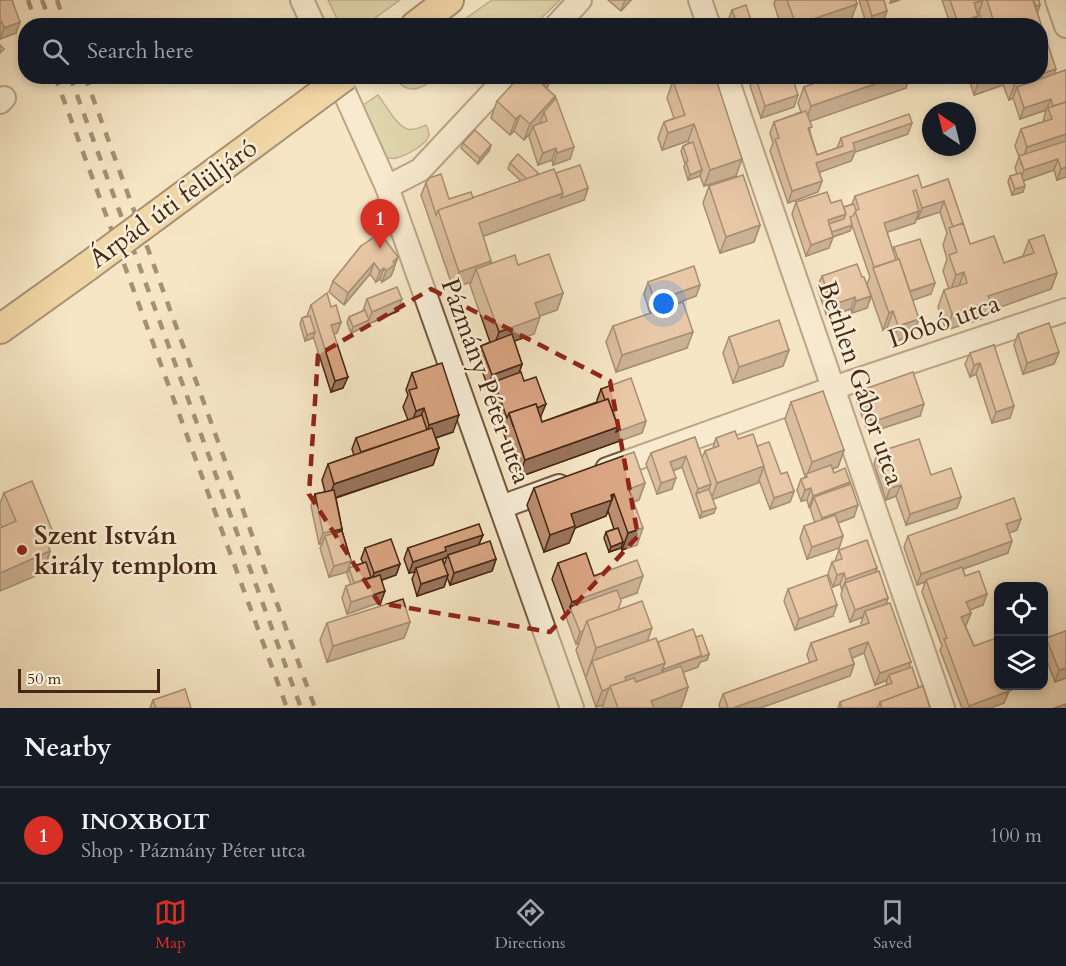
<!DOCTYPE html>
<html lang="en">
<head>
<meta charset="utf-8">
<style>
  body { margin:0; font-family:Cardo,serif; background:#20242c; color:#f1f3f6 }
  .controls { position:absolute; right:18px; bottom:18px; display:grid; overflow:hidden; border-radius:12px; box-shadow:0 3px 9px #0003 }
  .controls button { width:54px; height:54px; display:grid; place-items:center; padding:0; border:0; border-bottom:2px solid #363941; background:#171b24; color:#f1f3f6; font:30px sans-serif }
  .compass { position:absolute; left:922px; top:102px; width:54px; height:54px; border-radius:50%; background:#171b24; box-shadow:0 3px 9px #0003; rotate:325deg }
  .scale { position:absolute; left:18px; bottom:15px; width:142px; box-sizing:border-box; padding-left:6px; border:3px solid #472713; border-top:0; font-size:16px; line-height:21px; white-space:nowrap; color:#472713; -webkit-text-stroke:4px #f9efd9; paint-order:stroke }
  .you { position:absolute; left:664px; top:304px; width:21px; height:21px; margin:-15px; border:4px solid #fff; border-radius:50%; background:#1a73e8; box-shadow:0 0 0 9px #1a73e833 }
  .badge { display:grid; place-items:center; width:39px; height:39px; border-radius:50%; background:#d93025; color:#fff; font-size:20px; font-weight:700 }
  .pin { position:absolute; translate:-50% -50px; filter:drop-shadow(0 2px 3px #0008) }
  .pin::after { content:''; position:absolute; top:32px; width:21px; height:18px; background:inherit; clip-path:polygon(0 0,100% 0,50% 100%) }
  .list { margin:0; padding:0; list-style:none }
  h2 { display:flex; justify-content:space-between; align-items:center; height:78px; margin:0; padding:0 24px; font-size:26px }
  h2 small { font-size:20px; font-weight:400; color:#9ea1a6 }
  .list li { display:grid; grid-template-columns:39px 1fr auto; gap:18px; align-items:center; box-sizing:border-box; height:96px; padding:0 24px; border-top:2px solid #363941 }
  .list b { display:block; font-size:22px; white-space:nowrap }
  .list p { margin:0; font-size:20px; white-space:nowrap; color:#9ea1a6 }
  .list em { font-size:20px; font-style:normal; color:#9ea1a6 }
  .icon { flex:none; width:33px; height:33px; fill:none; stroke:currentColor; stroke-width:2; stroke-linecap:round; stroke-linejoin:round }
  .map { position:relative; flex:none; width:1066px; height:708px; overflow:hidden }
  .search { position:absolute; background:#171b24; box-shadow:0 3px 9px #0003; left:18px; right:18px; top:18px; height:66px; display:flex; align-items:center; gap:15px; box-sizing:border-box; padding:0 21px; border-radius:24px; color:#9ea1a6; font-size:22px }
  .sheet { height:174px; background:#171b24 }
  nav { display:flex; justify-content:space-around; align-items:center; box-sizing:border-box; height:84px; border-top:2px solid #363941; background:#171b24; font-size:16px; color:#9ea1a6 }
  nav a { display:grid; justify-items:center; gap:3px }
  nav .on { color:#d93025 }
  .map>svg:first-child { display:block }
</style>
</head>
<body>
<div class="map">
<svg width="1066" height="708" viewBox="0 0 1066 708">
  <rect width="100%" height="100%" fill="#f6e6c5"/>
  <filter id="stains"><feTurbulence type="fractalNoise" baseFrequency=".00333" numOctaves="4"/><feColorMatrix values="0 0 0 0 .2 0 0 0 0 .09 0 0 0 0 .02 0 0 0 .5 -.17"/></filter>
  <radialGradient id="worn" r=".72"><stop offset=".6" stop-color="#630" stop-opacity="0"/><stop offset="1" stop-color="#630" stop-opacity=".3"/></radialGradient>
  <g fill="#c4c28f" stroke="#867451" stroke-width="1.5">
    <path d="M328 0H400L365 25H340Z"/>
    <path d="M492 0H560L534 25H506L504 23 501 26 456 25Z"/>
    <path d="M393 77H437C420 90 409 96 393 77Z"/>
    <path d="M378 95C385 104 396 125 407 129 414 131 421 127 426 125 427 127 429 133 429 135 428 144 405 156 396 158 391 160 387 157 382 155L360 107Z"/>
  </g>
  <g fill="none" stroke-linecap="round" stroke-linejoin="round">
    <g stroke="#735740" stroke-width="26">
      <g id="minor">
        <path d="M302 0 314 26"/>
        <path d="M700 0 709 26"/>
        <path d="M1057 0 1066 26"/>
        <path d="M556 26 580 0"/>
        <path d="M337 76 387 187 572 708"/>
        <path d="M726 76 943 708"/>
        <path d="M0 102 4 98"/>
        <path d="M387 187 420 170 508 76"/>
        <path d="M607 469 833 388 1066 310"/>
        <path d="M501 507 559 486"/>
      </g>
    </g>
    <g stroke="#472713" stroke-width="32">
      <g id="major">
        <path d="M415 26 449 0"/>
        <path d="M0 329 88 266"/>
      </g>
    </g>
    <use href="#minor" stroke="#f9efd9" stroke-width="22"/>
    <use href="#major" stroke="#ebc382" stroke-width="28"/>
    <g stroke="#472713" stroke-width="4.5" stroke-dasharray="10 10" stroke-linecap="butt">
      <path d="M28 0 37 26"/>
      <path d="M42 0 52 26"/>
      <path d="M57 0 66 26"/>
      <path d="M55 76 287 708"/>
      <path d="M70 76 301 708"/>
      <path d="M85 76 315 708"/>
    </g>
    <g stroke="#472713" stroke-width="32" stroke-linecap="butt">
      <path id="major-bridge" d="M88 266 345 76"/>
    </g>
    <use href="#major-bridge" stroke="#ebc382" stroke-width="28"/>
  </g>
  <g fill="#bb8e71" stroke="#472713" stroke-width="1.5" fill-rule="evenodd">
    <path d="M0 0 16 33 0 39Z"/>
    <path d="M608 0H631L621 11Z"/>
    <path d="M775 0H856L849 25 848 26H781L774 4Z"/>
    <path d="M859 0H884L883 22 874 26H867Z"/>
    <path d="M942 0H1039L1038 11H1037L1054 74 1066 70V177L1057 180 1054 170 1023 181V192L1012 195 1008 182 1010 176 1017 174 1015 168 1019 157 1015 146 1021 129 1043 122 1046 110 1020 119 1013 98 1009 100 1003 85 974 95 968 76H1041V26H983L979 12H977L978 16 975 26H951Z"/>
    <path d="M732 10 753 26H730L728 21Z"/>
    <path d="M754 76H792L794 107 761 118 750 86Z"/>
    <path d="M673 81 736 176 704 186 700 176 688 180 684 167 685 164 681 151 683 146 689 143 688 141 662 150 658 138 664 122 674 118 667 98Z"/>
    <path d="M804 87 906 88 809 121 810 132 817 155 837 148 841 138 908 134 855 152 851 161 819 172 822 181 818 192 788 203 770 151 773 143 770 133 774 122 801 112 798 103Z"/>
    <path d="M547 89 555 96 553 102 570 159 553 165 552 160 538 165 529 137 530 133 524 140 514 131 510 135 491 118 497 101Z"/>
    <path d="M463 143 491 145 489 151 478 164 461 148Z"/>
    <path d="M510 163 538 173V175L556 173 588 188 584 200 483 236 491 263 518 265 563 293 557 310 539 316 534 334 514 341 522 364 519 373 524 381 541 416H540L542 422 597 402V400L601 389 646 421 642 433 519 477 490 394 493 385 488 387 477 357 481 346 490 342 470 285 471 282 453 288 421 195 426 183 449 199 473 198 521 181 508 169Z"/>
    <path d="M948 179 970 244 1004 263 1023 256 1029 240 1057 273 1051 289 986 312 984 318 946 330 938 307 944 290 949 289 943 271 947 259 943 245 947 233 940 212 918 219 917 217 915 223 887 232 893 251 894 247 931 294 913 300V335L892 343 887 328 883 330 867 284 870 277 852 225 850 231 833 237 829 248 806 256 792 214 796 202 831 203 844 207 852 204 855 196 922 188Z"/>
    <path d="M709 186 760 225 754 242 720 253 703 203Z"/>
    <path d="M361 246 394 269 391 276 382 282 380 279 376 282 370 274 344 305 329 292 333 281Z"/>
    <path d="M822 276 862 277 871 296 867 308 852 313 851 309 827 317 817 287Z"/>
    <path d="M648 282 700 285 696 296 650 313 644 294Z"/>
    <path d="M367 299 398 311 368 324 367 326 351 333 347 323 349 317 363 311Z"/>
    <path d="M311 305 331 307 341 322 337 333 334 334 343 388 331 392 313 336V338L305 341 300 324 302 318 307 316Z"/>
    <path d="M613 326 687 348 616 372 606 342Z"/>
    <path d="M1018 334 1059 352 1054 364 1023 374 1014 345Z"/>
    <path d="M729 337 789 350 783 366 733 383 723 353Z"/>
    <path d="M994 345 1010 418 992 423 976 374 970 377 965 364 970 353Z"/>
    <path d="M412 373 453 432 436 438 439 448 433 465 336 498 342 529V531L351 561 347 572 329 577 320 548 322 544H319L311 506 315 494 325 492 322 480 328 464 354 455 352 449 356 438 408 420 403 407 408 395 406 390Z"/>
    <path d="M862 390 920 416 868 433 857 402Z"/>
    <path d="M791 402 844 450 838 467 832 469 834 473 849 485 854 517 838 523 843 536 839 548 807 559 800 538 804 526 815 523 810 508 811 506 809 507 807 500 801 501 797 490 801 479 805 478V476L785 419Z"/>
    <path d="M695 437 702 458 705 451 713 448 716 438 738 439 757 446 794 491 790 502 770 509 759 480 758 483 713 499 714 513 700 518 682 467 673 471 672 489 657 494 646 464 651 453Z"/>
    <path d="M878 452 931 475 961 497 957 508 906 525 896 496 886 500 874 464Z"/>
    <path d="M645 483 639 500 634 502 637 545 622 550 621 548 609 552 604 538 606 532 614 529 608 511 606 516 575 528 569 543 544 552 527 505 534 488Z"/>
    <path d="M4 493 48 546 50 551 43 573 2 527 0 523V504Z"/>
    <path d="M1017 530 1009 533 1008 553 963 569 965 576 983 605 969 610 971 613 966 625H965L974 646 1021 686 1009 691 1004 703 990 708H962L940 650 942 646 922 592 925 582 917 585 904 547 908 536Z"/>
    <path d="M483 535 479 544 496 559 492 571 450 585 447 577 444 587 417 596 412 579 415 572 409 573 404 559 408 548ZM447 557 444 565 443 560 444 558Z"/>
    <path d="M365 548 400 564 396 575 382 580 381 602 347 614 342 598 346 586 351 585 347 574 349 568 363 563 361 559Z"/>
    <path d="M839 550 877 568 876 572 888 598 886 604 909 668 930 708H838L840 702 886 686 887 680 875 685 864 653 852 658 854 664 850 676 760 708H720L719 705 723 694 810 663 807 655 811 643 862 625 861 623 863 617 850 622 841 595 842 590 840 584 833 587 828 574 832 562 835 561Z"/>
    <path d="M558 563 637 593 620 599 618 610 648 641 658 642 696 637 709 654 707 660 700 662 698 667 683 672 688 687 681 708H602L603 705 596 707 576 650 579 643 576 644 552 579Z"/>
    <path d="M788 589 833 616 795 630 784 601Z"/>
    <path d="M410 622 404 638 327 662 320 640 327 623Z"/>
    <path d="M1066 631V678L1055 682 1044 653V645L1046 638Z"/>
    <path d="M153 700 191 708H150Z"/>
  </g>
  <g fill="#99745c" stroke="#472713" stroke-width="1.5">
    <path d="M625 0H631L621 11Z"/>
    <path d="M891 0H900L890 3Z"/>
    <path d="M983 0 979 12 970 15 974 3Z"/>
    <path d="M857 4 849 25 795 26 796 25Z"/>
    <path d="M1040 5 1038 11 1033 12 1036 6Z"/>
    <path d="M887 11 883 22 874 26H869L872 16Z"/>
    <path d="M978 16 975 26H957L958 23Z"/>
    <path d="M20 22 16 33 0 39 4 28Z"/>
    <path d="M1056 69 1050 85 1017 87 1013 98 1009 100 1015 83 1034 76H1041V74Z"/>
    <path d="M898 76H910L906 88 805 123 811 106Z"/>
    <path d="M998 76H1006L1003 85 974 95 978 83Z"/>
    <path d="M551 77 545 94 543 85Z"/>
    <path d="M798 95 794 107 761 118 765 106Z"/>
    <path d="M555 96 549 113 544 112 540 123 534 129 533 126 530 133 524 140 530 124Z"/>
    <path d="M1051 99 1046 110 1020 119 1024 108Z"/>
    <path d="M520 115 514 131 510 135 516 119Z"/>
    <path d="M912 123 908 134 855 152 851 161 812 175 816 163 853 143Z"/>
    <path d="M694 124 688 141 662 150 668 133Z"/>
    <path d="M1066 134V148L1021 164 1027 147Z"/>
    <path d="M491 145 489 151 478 164 480 158Z"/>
    <path d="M574 147 570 159 553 165 557 153Z"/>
    <path d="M556 148 552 160 538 165 543 153Z"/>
    <path d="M742 159 736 176 704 186 710 170Z"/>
    <path d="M1058 159 1054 170 1020 182 1024 170Z"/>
    <path d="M1066 167V177L1057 180 1061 169Z"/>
    <path d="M702 170 700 176 688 180 690 175Z"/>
    <path d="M822 181 818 192 788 203 792 191Z"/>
    <path d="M1025 186 1023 192 1012 195 1015 189Z"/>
    <path d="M588 188 584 200 473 240 479 223 563 193Z"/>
    <path d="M944 201 940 212 918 219 922 208Z"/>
    <path d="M919 211 915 223 879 235 884 223Z"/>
    <path d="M846 214 842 225 827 230 828 220Z"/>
    <path d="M760 225 754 242 720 253 726 237Z"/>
    <path d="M852 225 850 231 826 239 828 233Z"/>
    <path d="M833 237 829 248 806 256 811 245Z"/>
    <path d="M398 257 391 276 382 282 386 271 393 262Z"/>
    <path d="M491 261 485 278 476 269 471 282 453 288 459 272Z"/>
    <path d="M374 263 370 274 344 305 348 293Z"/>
    <path d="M384 268 380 279 376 282 380 271Z"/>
    <path d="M964 272 958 289 950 292 956 275Z"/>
    <path d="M1057 273 1051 289 986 312 984 318 946 330 952 314 988 296Z"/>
    <path d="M935 283 931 294 905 303 909 292Z"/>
    <path d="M700 285 696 296 650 313 655 301Z"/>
    <path d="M563 293 557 310 529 320 535 303Z"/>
    <path d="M871 296 867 308 852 313 856 301Z"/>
    <path d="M855 297 851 309 827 317 832 305Z"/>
    <path d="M402 299 398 311 368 324 367 326 351 333 353 327 369 320 372 312Z"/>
    <path d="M893 311 887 328 883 330 889 313Z"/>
    <path d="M540 317 534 334 493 349 499 332Z"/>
    <path d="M919 319 913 335 892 343 898 326Z"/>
    <path d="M341 322 337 333 327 337 331 325Z"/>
    <path d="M315 332 313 338 305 341 307 335Z"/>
    <path d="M693 332 687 348 616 372 622 355Z"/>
    <path d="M789 350 783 366 733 383 739 367Z"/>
    <path d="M1059 352 1054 364 1023 374 1027 363Z"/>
    <path d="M980 363 976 374 970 377 974 365Z"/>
    <path d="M522 364 518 376 494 382 493 385 488 387 492 375Z"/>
    <path d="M348 377 343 388 331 392 335 381Z"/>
    <path d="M546 404 541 416 513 426 510 417Z"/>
    <path d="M924 404 920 416 868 433 872 422Z"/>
    <path d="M1014 406 1010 418 992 423 996 412Z"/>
    <path d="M424 408 418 425 410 427 416 411Z"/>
    <path d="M459 415 453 432 357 464 428 430 429 425Z"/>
    <path d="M646 421 642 433 519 477 525 460 618 427Z"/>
    <path d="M439 448 433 465 328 500 334 484Z"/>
    <path d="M844 450 838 467 806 478 812 462Z"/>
    <path d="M686 456 682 467 666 473 670 462Z"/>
    <path d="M764 466 758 483 711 500 717 483Z"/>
    <path d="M676 478 672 489 657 494 661 483Z"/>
    <path d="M850 482 846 494 814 497 811 506 809 507 813 496Z"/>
    <path d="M645 483 639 500 623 505 629 489Z"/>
    <path d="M711 484 707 495 696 494 698 489Z"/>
    <path d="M901 485 896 496 886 500 890 488Z"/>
    <path d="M811 488 807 500 801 501 805 490Z"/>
    <path d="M794 491 790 502 770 509 774 498Z"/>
    <path d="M614 494 606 516 575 528 569 543 544 552 550 535 571 514Z"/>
    <path d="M961 497 957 508 906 525 910 514Z"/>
    <path d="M858 505 854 517 818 530 822 518Z"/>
    <path d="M716 508 714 513 700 518 702 512Z"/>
    <path d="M1021 519 1017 530 1002 536 1006 524Z"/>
    <path d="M643 528 637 545 622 550 628 533Z"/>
    <path d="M342 529 338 540 325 536 322 544H319L323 533Z"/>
    <path d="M53 532 46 553 44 536Z"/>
    <path d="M483 535 478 546 448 555 447 557 444 558 442 562 416 568 414 572 409 573 413 562 445 547Z"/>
    <path d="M843 536 839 548 807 559 812 547Z"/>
    <path d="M1012 541 1008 553 926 582V580L925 582 917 585 921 574Z"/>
    <path d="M623 542 621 548 609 552 611 547Z"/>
    <path d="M50 551 43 573 0 591V573Z"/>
    <path d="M496 559 492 571 450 585 454 573Z"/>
    <path d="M351 561 347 572 329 577 334 566Z"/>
    <path d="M400 564 396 575 353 590 372 579 374 573Z"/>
    <path d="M877 568 873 579 845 583 842 590 846 579Z"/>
    <path d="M844 573 840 584 833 587 837 575Z"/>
    <path d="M448 575 444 587 417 596 421 584Z"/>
    <path d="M643 576 637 593 574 616 570 607 572 602Z"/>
    <path d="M385 591 381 602 347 614 351 602Z"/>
    <path d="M987 594 983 605 962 613 966 602Z"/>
    <path d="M888 598 884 610 865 611 863 617 850 622 855 610Z"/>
    <path d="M837 605 833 616 795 630 799 619Z"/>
    <path d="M971 613 966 625 957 628 961 617Z"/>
    <path d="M410 622 404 638 327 662 333 646Z"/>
    <path d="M652 628 642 657 592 661 586 677 596 648Z"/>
    <path d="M583 631 579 643 576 644 580 632Z"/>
    <path d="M868 642 864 653 845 661 849 649Z"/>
    <path d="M709 654 707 660 700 662 698 667 660 681 664 669Z"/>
    <path d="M911 662 907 674 889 675 887 680 875 685 880 673Z"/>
    <path d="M665 663 659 679 623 692 625 677Z"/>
    <path d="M854 664 850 676 760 708H733Z"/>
    <path d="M1066 668V678L1055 682 1059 670Z"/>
    <path d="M1004 686H1021L1001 694Z"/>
    <path d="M688 687 681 708H648L651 701Z"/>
    <path d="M609 688 603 705 596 707 602 691Z"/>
    <path d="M1009 691 1004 703 990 708H969V706Z"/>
  </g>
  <g fill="#daa583" stroke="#472713" stroke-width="1.5">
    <path d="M0 0H12L20 22 4 28 2 22H0Z"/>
    <path d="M787 0H856L857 4 796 25Z"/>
    <path d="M867 0H884L887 11 872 16Z"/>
    <path d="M950 0H983L974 3 978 16 958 23Z"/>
    <path d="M987 0H1033L1056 69 1041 74V26H995Z"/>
    <path d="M1033 0H1039L1040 5 1036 6Z"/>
    <path d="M746 5 753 26H738L732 10Z"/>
    <path d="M0 45 4 49 0 53Z"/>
    <path d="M1066 70V102L1053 106 1051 99 1024 108 1017 87Z"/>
    <path d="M520 76H551L543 85 555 96 530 124 520 115 516 119 497 101Z"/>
    <path d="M687 76H715L742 159 710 170 694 124 668 133 664 122 685 115 673 81Z"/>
    <path d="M755 76H792L798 95 765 106Z"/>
    <path d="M834 76H898L811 106 804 87Z"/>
    <path d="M976 76H998L978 83Z"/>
    <path d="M1012 76H1034L1015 83Z"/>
    <path d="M556 98 574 147 557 153 556 148 543 153 533 126 547 121 544 112Z"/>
    <path d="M1066 102V134L1027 147 1021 129 1052 119 1048 108Z"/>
    <path d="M806 111 812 127 808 128 817 155 843 146 841 138 909 114 912 123 853 143 855 150 816 163 822 181 792 191 775 139 779 138 774 122Z"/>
    <path d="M475 130 491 145 480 158 463 143Z"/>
    <path d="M1066 141V167L1061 169 1058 159 1024 170 1019 156Z"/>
    <path d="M693 142 702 170 690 175 686 162 688 161 683 146Z"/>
    <path d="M518 154 538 173 536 176 527 179 510 163Z"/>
    <path d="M580 165 588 188 561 198 563 193 556 173Z"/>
    <path d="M554 169 563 193 479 223 491 261 459 272 438 210Z"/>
    <path d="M1021 173 1025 186 1015 189 1010 176Z"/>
    <path d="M441 174 449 199 471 192 473 198 438 210 436 215 426 183 429 178Z"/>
    <path d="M743 175 760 225 726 237 709 186Z"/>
    <path d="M918 175 922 188 948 179 963 223 953 227 944 201 922 208 916 190 913 191 919 211 884 223 896 260 874 267 855 211 859 209 855 196Z"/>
    <path d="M827 192 831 203 841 200 846 214 828 220 833 237 811 245 796 202Z"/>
    <path d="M854 204 856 211 853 216 850 217 852 225 832 232 829 224 844 219 846 214 844 207Z"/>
    <path d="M963 223 970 244 994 236 1004 263 1034 253 1029 240 1044 235 1057 273 988 296 990 301 952 314 944 290 967 283 964 272 956 275 949 255 957 252 949 228Z"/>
    <path d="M380 233 398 257 393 262 395 264 386 271 384 268 380 271 374 263 348 293 333 281 361 246Z"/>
    <path d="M920 239 935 283 910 291 899 259H898L894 247Z"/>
    <path d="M549 254 563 293 535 303 540 317 499 332 476 269 515 255 518 265Z"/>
    <path d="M899 259 919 319 898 326 893 311 889 313 873 268Z"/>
    <path d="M857 264 862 277H864L871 296 856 301 855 297 832 305 822 276Z"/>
    <path d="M694 266 700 285 655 301 648 282Z"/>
    <path d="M397 287 402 299 372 312 367 299Z"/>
    <path d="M327 293 331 307 336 305 341 322 331 325 348 377 335 381 311 305Z"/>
    <path d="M683 302 693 332 622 355 613 326Z"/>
    <path d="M365 310 369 320 353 327 349 317Z"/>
    <path d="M310 316 315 332 307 335 302 318Z"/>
    <path d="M779 320 789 350 739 367 729 337Z"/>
    <path d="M1049 323 1059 352 1027 363 1018 334Z"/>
    <path d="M512 334 522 364 492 375 481 346Z"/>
    <path d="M994 345 1014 406 996 412 980 363 974 365 970 353Z"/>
    <path d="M442 363 459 415 429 425 424 408 416 411 409 390 417 388 412 373Z"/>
    <path d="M521 372 524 381 536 377 546 404 537 408 536 404 509 413 507 418 494 382Z"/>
    <path d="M913 372 924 404 872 422 862 390Z"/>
    <path d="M631 378 646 421 616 432 618 427 608 399 605 400 601 389Z"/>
    <path d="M823 391 844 450 812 462 791 402Z"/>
    <path d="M608 399 618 427 525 460 509 413 536 404 542 422Z"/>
    <path d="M422 415 427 430 361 452 356 438Z"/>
    <path d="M432 428 439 448 334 484 328 464Z"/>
    <path d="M735 431 738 439 753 434 764 466 717 483 705 451 719 446 716 438Z"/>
    <path d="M695 437 711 484 698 489 686 456 670 462 676 478 661 483 651 453Z"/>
    <path d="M919 439 931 475 951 468 961 497 910 514 901 485 890 488 878 452Z"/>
    <path d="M769 442 781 474 787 472 794 491 774 498 764 468V466L757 446Z"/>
    <path d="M634 452 645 483 629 489 643 528 628 533 614 494 611 495 612 500 571 514 575 526 550 535 534 488Z"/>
    <path d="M831 465 834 473 845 468 850 482 813 496 811 488 805 490 801 479 807 477 806 474Z"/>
    <path d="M32 481 53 532 44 536 50 551 0 573V528L16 521 4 493Z"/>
    <path d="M851 484 858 505 822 518 814 497Z"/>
    <path d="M709 489 716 508 702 512 696 494Z"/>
    <path d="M334 490 342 529 323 533 315 494Z"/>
    <path d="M1014 498 1021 519 1006 524 1012 541 921 574 908 536Z"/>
    <path d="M835 515 843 536 812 547 804 526Z"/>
    <path d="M479 524 483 535 445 547 446 551 413 562 408 548Z"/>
    <path d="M618 528 623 542 611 547 606 532Z"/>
    <path d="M342 531 351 561 334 566 325 536Z"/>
    <path d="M391 539 400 564 374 573 365 548Z"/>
    <path d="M867 540 877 568 846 579 844 573 837 575 832 562 842 559 839 550Z"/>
    <path d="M490 541 496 559 454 573 448 555Z"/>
    <path d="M586 553 594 576 637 560 643 576 572 602 558 563Z"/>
    <path d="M442 559 448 575 421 584 416 568Z"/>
    <path d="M366 562 371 577 354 583 349 568Z"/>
    <path d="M962 567 965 576 979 571 987 594 966 602 971 613 961 617 974 646 999 637V686H1006L1009 691 969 706 944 639 947 638 926 580Z"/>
    <path d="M879 571 888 598 855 610 845 583Z"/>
    <path d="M380 575 385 591 351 602 346 586Z"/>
    <path d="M827 575 837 605 799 619 788 589Z"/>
    <path d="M617 590 621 601 618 610 587 621 583 631 580 632 570 607Z"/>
    <path d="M403 599 410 622 333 646 327 623Z"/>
    <path d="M642 601 652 628 596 648 587 621Z"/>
    <path d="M890 603 911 662 880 673 868 642 849 649 854 664 733 708H728L723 694 817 660 811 643 869 623 865 611Z"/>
    <path d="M693 629 703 655 664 669 663 668 665 663 658 642Z"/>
    <path d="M1066 631V668L1059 670 1046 638Z"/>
    <path d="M702 635 709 654 702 657 696 637Z"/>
    <path d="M656 638 665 663 625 677 626 681 610 686 609 688 602 691 592 661Z"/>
    <path d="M681 666 688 687 651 701 654 708H618L610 686 634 678 636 682Z"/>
    <path d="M912 667 919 688 880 702 878 707 876 708H842L840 702 892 683 889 675Z"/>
    <path d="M923 686 930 708H882L880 702Z"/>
    <path d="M185 689 191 708H156L153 700Z"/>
    <path d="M1066 704V708H1054Z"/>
  </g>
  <path d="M0 0H1066V708H0ZM431 289 610 381 638 536 550 632 379 603 309 494 318 355Z" fill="#f6e6c5" fill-opacity=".55" fill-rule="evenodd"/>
  <path fill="none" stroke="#8f2418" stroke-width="4.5" stroke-dasharray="12 8" stroke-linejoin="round" d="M431 289 610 381 638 536 550 632 379 603 309 494 318 355Z"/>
  <circle fill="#8f2418" stroke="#f9efd9" stroke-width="2" cx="22" cy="550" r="6"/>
  <g text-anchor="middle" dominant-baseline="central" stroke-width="5" stroke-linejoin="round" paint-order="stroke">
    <g font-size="26" fill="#472713" stroke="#f9efd9">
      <text transform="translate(173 203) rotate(-36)">Árpád úti felüljáró</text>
      <text transform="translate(944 321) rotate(-19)">Dobó utca</text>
      <text transform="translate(486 381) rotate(70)">Pázmány Péter utca</text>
      <text transform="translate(861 383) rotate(71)">Bethlen Gábor utca</text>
    </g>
    <g font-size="26" font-weight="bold" fill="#472713" stroke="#f9efd9" text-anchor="start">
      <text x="34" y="535">Szent István<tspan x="34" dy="30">király templom</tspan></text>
    </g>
  </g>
  <rect width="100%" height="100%" filter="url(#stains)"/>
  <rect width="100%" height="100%" fill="url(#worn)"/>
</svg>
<div class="controls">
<button><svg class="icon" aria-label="locate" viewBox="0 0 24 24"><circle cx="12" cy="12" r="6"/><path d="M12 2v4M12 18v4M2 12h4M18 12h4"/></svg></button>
<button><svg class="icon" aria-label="layers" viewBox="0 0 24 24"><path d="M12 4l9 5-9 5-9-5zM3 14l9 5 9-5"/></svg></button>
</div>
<svg class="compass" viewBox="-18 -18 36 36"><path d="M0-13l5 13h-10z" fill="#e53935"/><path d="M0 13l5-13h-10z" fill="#9ea1a6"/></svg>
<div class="scale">50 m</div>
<div class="you"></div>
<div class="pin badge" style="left:380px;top:249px">1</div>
<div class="search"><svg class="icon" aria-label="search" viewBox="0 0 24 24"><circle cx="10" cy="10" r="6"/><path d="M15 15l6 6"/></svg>Search here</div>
</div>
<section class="sheet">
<h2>Nearby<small></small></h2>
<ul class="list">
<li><span class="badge">1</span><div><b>INOXBOLT</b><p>Shop · Pázmány Péter utca</p></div><em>100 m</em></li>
</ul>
</section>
<nav>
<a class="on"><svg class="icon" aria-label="map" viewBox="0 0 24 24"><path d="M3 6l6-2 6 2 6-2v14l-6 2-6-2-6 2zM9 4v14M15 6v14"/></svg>Map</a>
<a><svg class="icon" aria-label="directions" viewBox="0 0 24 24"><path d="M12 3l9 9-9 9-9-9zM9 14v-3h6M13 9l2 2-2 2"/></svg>Directions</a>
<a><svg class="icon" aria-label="saved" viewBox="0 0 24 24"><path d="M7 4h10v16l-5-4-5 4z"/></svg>Saved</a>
</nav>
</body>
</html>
